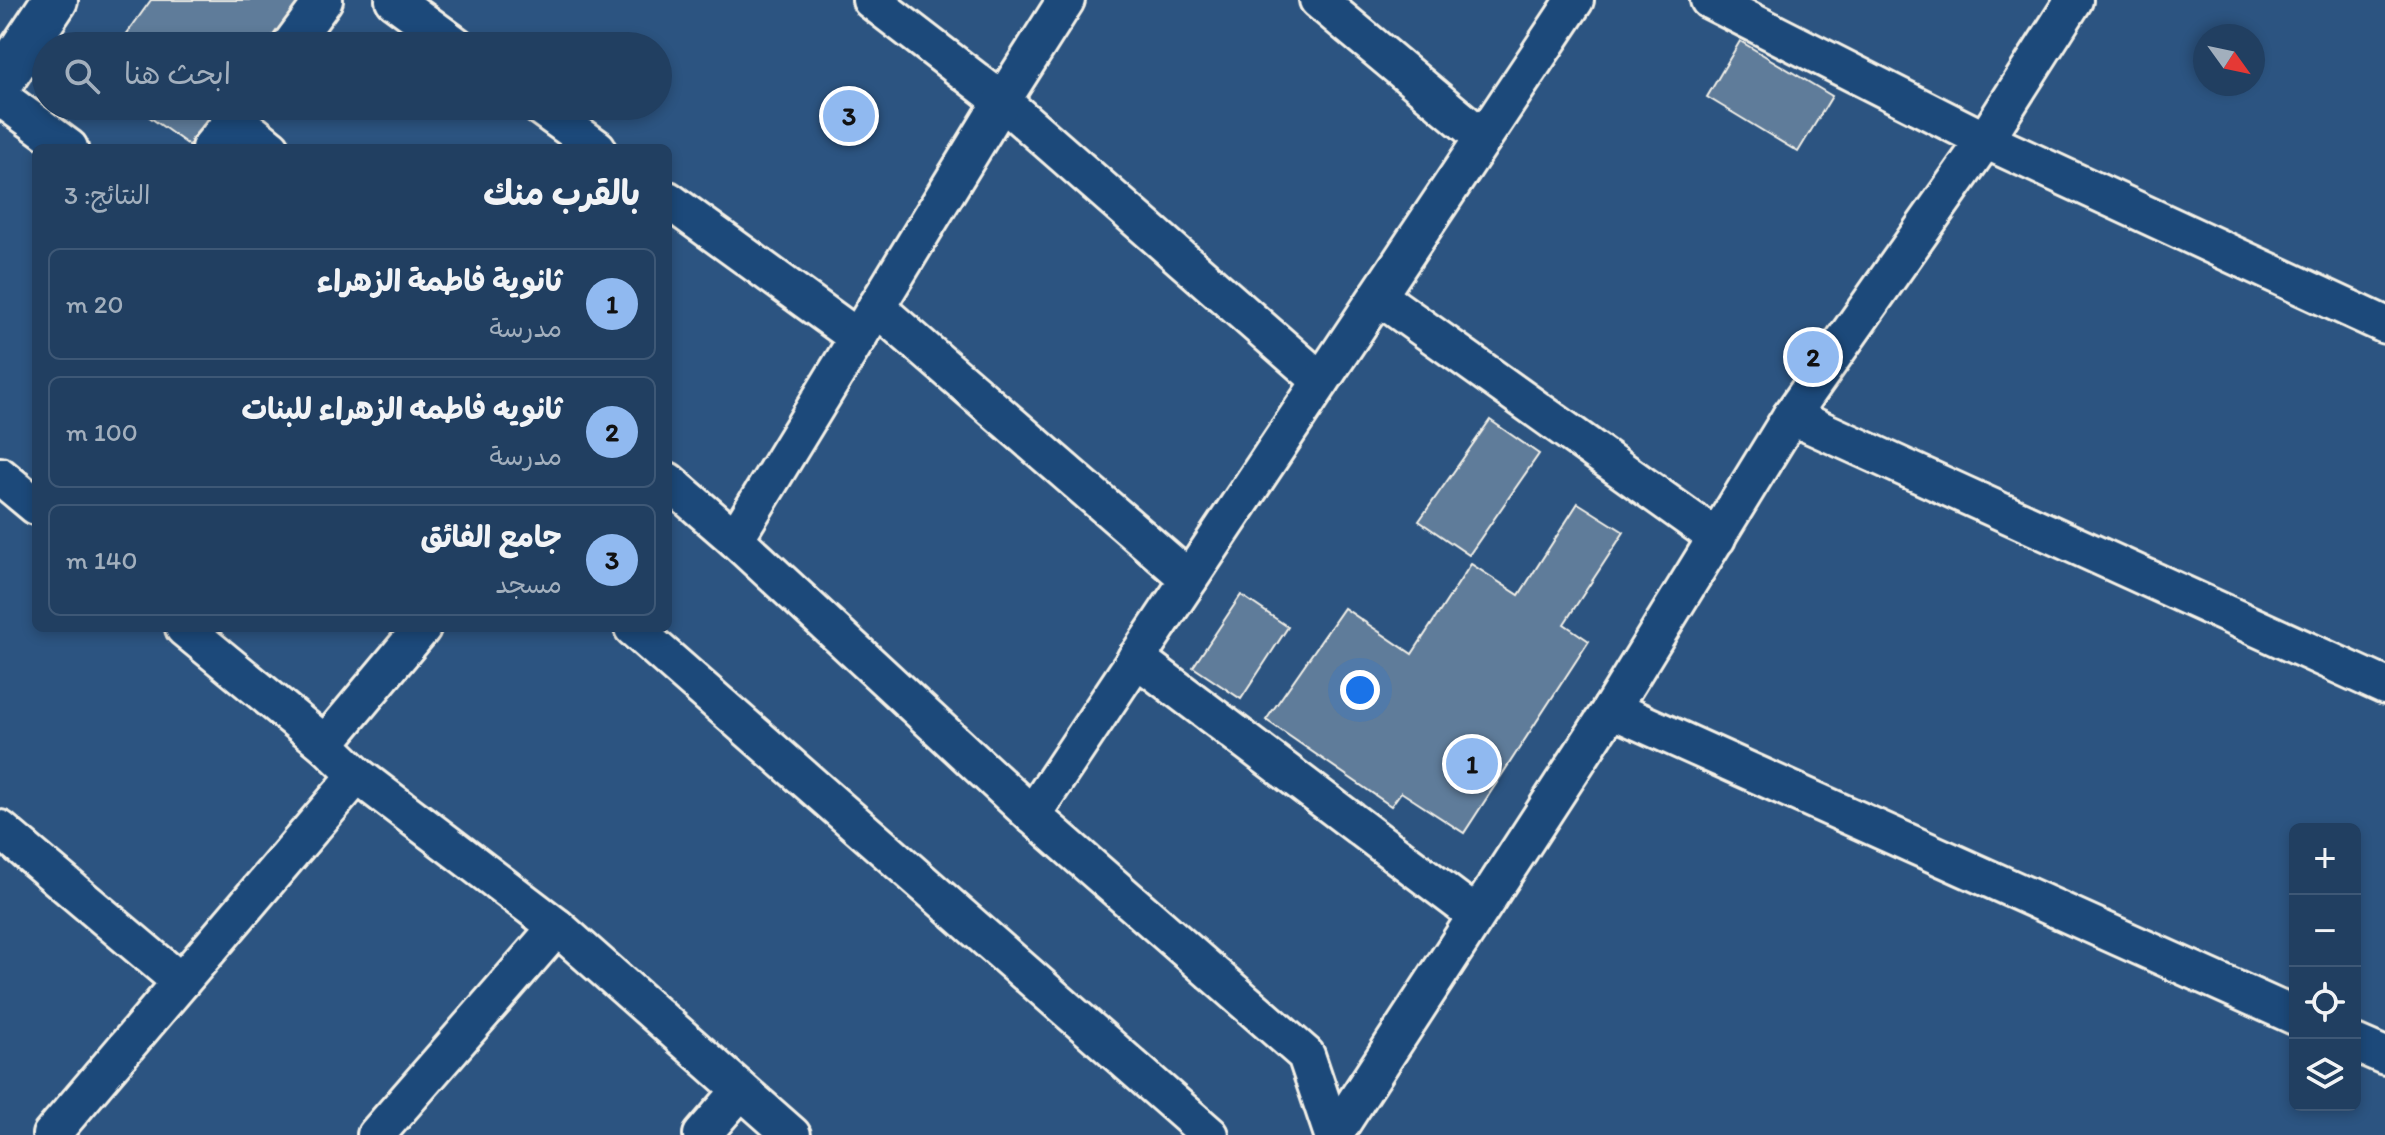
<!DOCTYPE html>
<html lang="ar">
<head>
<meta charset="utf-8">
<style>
  body { margin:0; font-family:Itim,"Playpen Sans Arabic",sans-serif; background:#294667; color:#f1f3f6; direction:rtl }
  .controls { position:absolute; right:24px; bottom:24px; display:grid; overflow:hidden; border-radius:12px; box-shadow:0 4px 12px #0003 }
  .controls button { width:72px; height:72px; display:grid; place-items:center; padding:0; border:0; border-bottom:2px solid #3e5876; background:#213f61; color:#f1f3f6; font:40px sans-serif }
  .compass { position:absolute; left:2193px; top:24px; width:72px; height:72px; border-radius:50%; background:#213f61; box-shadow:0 4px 12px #0003; rotate:123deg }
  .you { position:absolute; left:1360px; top:690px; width:28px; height:28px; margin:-20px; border:6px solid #fff; border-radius:50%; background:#1a73e8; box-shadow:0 0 0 12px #1a73e833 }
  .badge { display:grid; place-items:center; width:52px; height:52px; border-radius:50%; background:#90b9f0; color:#111; font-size:26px; font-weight:700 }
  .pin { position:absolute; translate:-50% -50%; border:4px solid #fff; box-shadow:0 2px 8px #0006 }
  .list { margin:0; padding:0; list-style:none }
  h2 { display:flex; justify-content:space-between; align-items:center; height:104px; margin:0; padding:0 32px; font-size:34px }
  h2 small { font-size:26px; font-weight:400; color:#a2afbd }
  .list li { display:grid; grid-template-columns:52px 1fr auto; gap:24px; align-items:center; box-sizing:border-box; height:112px; margin:0 16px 16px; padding:0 16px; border:2px solid #3e5876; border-radius:12px }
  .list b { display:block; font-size:30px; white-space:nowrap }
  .list p { margin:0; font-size:26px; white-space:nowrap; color:#a2afbd }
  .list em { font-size:26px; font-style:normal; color:#a2afbd }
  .icon { flex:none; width:44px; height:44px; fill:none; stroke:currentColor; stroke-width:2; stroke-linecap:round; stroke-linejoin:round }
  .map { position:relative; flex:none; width:2385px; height:1135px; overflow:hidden; direction:ltr }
  .search { position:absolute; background:#213f61; box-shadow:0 4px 12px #0003; left:32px; top:32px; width:640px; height:88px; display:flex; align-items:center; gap:20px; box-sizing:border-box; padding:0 28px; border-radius:44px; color:#a2afbd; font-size:30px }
  .panel { position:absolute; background:#213f61; box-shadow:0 4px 12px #0003; left:32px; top:144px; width:640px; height:488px; border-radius:12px; direction:rtl }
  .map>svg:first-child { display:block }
</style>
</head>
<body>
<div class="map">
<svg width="2385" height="1135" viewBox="0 0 2385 1135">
  <rect width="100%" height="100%" fill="#2c5481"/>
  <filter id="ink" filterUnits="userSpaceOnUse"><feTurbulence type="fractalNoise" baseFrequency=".0125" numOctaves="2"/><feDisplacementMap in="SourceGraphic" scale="16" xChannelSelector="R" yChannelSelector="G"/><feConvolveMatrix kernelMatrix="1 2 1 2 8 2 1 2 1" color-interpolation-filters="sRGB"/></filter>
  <g filter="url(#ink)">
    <g fill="#5e7b9a" stroke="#f4f1e8" stroke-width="2">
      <path d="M151 0H312L280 46H118Z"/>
      <path d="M1740 41 1832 96 1798 152 1707 97Z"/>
      <path d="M134 106H237L193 148Z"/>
      <path d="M1490 420 1539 454 1469 555 1419 521Z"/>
      <path d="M1578 503 1624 532 1564 624 1589 641 1464 833 1401 792 1391 806 1266 720 1344 608 1412 654 1471 564 1519 595Z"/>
      <path d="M1241 595 1288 627 1241 699 1193 667Z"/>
    </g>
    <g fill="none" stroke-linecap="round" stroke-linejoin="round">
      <g stroke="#f4f1e8" stroke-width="42">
        <g id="minor">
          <path d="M394 0 457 46"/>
          <path d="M871 0 1002 101 1321 381"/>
          <path d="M1318 0 1483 138"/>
          <path d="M1709 0 1985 140 2385 325"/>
          <path d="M290 46 324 0"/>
          <path d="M0 97 69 148"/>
          <path d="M539 106 597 148"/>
          <path d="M235 119 271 148"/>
          <path d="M210 148 245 106"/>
          <path d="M668 200 858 338"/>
          <path d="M1378 296 1717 538"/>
          <path d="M876 307 1189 579"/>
          <path d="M1791 416 2385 686"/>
          <path d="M0 476 36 506"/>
          <path d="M668 481 735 539 1032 815 1306 1055 1333 1135"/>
          <path d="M735 539 1002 101 1066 0"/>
          <path d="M184 628 325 744 357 775 557 927 792 1135"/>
          <path d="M633 628 1210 1135"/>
          <path d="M1136 658 1476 915"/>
          <path d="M1611 709 2295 1016"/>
          <path d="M325 744 422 628"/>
          <path d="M1032 815 1575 0"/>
          <path d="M0 829 181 982"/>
          <path d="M2355 1043 2385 1056"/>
          <path d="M51 1135 357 775"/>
          <path d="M376 1135 557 927"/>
          <path d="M702 1135 741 1090"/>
          <path d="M1334 1135 1611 709 1791 416 1985 140 2074 0"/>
        </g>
      </g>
      <g stroke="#f4f1e8" stroke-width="50">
        <path id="secondary" d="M0 83 55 0"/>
      </g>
      <use href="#minor" stroke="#1f4a7a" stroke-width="36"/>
      <use href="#secondary" stroke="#1f4a7a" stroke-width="44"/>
    </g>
  </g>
</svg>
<div class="controls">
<button>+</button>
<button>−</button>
<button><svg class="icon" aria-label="locate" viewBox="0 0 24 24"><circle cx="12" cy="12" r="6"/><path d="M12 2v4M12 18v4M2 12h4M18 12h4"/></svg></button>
<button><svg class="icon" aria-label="layers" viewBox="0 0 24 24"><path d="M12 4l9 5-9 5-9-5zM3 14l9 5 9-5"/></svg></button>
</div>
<svg class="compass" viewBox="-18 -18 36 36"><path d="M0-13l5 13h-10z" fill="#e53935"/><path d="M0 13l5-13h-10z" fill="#a2afbd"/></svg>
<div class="you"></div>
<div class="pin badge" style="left:1472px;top:764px">1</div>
<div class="pin badge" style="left:1813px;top:357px">2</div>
<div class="pin badge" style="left:849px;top:116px">3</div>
<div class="search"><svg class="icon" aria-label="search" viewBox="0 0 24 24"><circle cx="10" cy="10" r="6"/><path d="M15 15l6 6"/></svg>ابحث هنا</div>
<section class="panel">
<h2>بالقرب منك<small>النتائج: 3</small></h2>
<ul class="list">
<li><span class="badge">1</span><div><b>ثانوية فاطمة الزهراء</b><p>مدرسة</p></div><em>20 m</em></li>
<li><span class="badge">2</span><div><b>ثانويه فاطمه الزهراء للبنات</b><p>مدرسة</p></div><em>100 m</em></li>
<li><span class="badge">3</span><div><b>جامع الفائق</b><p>مسجد</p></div><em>140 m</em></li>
</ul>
</section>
</div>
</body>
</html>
